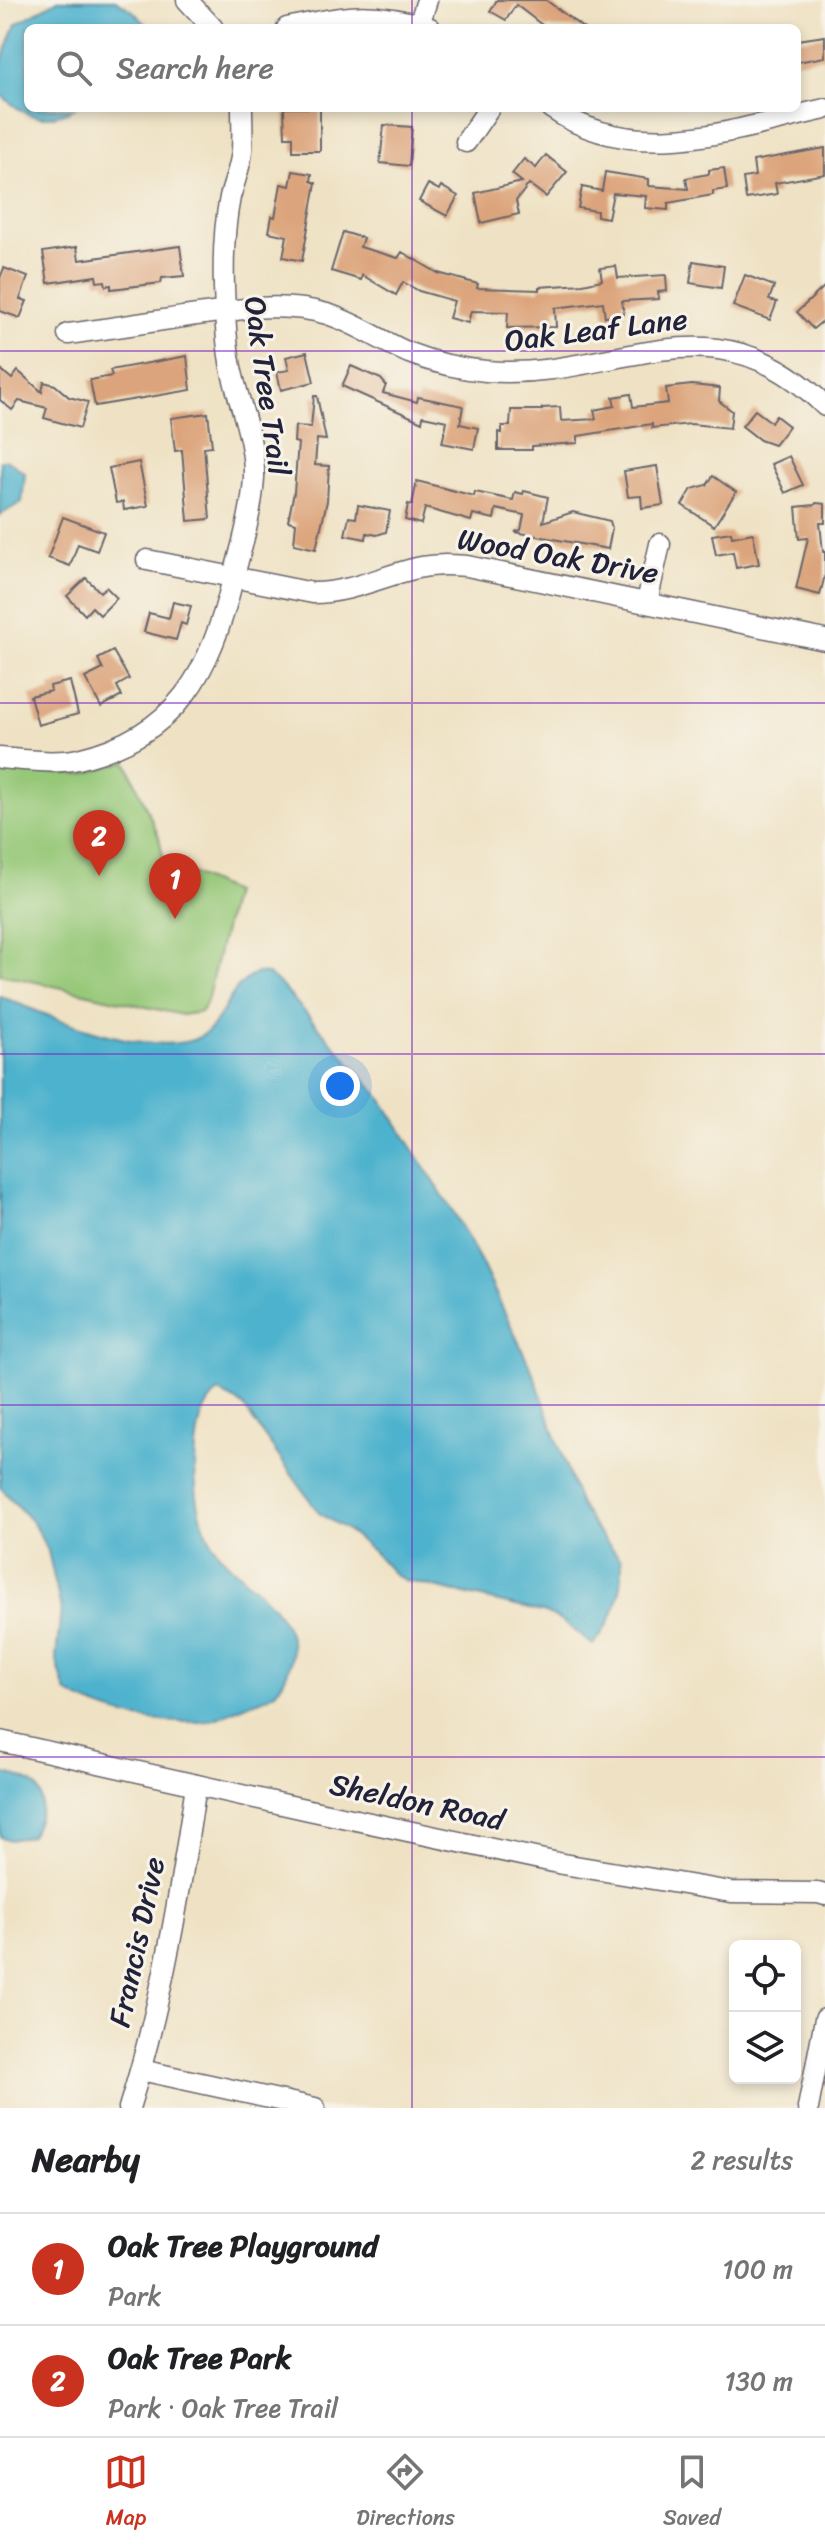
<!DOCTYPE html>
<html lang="en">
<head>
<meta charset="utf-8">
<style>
  body { margin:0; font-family:Sriracha,sans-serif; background:#f2f2f2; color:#202124 }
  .controls { position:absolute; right:24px; bottom:24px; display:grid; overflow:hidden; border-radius:12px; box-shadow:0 4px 12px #0003 }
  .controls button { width:72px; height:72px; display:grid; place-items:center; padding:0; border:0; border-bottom:2px solid #e0e0e0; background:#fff; color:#202124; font:40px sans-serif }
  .you { position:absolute; left:340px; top:1086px; width:28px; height:28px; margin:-20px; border:6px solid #fff; border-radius:50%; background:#1a73e8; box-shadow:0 0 0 12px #1a73e833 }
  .badge { display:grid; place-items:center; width:52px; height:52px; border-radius:50%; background:#c8321e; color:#fff; font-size:26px; font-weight:700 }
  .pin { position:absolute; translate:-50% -66px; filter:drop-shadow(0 2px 4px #0008) }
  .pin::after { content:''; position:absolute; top:42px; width:28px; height:24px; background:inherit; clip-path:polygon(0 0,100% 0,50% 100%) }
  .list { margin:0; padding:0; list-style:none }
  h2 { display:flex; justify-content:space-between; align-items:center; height:104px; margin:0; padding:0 32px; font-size:34px }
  h2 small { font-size:26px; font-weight:400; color:#757577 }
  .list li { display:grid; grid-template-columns:52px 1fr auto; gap:24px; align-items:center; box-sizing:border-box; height:112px; padding:0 32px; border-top:2px solid #e0e0e0 }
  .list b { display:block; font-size:30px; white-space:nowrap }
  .list p { margin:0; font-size:26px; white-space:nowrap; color:#757577 }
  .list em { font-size:26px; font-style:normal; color:#757577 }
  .icon { flex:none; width:44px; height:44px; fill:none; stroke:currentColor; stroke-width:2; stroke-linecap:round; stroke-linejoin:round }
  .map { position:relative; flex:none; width:825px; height:2108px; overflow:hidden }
  .search { position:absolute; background:#fff; box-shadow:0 4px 12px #0003; left:24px; right:24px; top:24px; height:88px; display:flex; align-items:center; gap:20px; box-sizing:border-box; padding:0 28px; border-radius:12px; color:#757577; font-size:30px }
  .sheet { height:328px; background:#fff }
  nav { display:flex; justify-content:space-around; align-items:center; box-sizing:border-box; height:112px; border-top:2px solid #e0e0e0; background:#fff; font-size:22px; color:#757577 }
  nav a { display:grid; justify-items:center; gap:4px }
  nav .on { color:#c8321e }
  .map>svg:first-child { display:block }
</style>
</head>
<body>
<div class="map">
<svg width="825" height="2108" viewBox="0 0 825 2108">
  <rect width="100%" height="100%" fill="#f7f3e8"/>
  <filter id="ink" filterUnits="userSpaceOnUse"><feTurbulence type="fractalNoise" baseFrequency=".0125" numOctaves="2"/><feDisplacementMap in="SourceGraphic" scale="16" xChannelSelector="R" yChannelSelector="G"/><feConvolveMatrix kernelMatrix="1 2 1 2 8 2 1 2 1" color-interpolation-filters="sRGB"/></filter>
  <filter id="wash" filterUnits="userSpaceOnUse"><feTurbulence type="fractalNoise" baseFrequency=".006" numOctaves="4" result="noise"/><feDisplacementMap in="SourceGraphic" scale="32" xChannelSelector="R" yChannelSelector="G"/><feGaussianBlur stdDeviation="1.8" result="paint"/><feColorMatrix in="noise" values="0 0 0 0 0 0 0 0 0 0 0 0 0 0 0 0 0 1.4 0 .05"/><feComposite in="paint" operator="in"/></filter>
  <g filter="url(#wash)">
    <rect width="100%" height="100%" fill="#efe2c4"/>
    <path fill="#96c878" stroke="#5c755a" stroke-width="2" d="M126 761 159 837 164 861 233 892 207 1001 201 1012 182 1015 0 974V771L84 774Z"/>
    <g fill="#4eb2cd" stroke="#386a84" stroke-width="2">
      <path d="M58 0H115L132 10 150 28H28V108H76C42 124 28 119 0 94V66L16 24Z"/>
      <path d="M7 460 25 473 22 502 0 515V461Z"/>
      <path d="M257 973 267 974 279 983 378 1094 454 1213 481 1262 534 1375 579 1503 596 1530 621 1559C626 1588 612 1624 593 1645L562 1621 546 1613 404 1580 392 1572 374 1552 347 1530 319 1513 243 1406 237 1401 219 1392C202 1403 198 1428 196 1447 193 1484 197 1527 222 1557 246 1584 283 1604 291 1641 294 1658 287 1680 275 1692 267 1699 257 1701 247 1705 234 1710 221 1718 208 1721 202 1723 196 1721 189 1722 145 1723 105 1714 66 1692L56 1658 61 1609 48 1551 33 1523 0 1487V996C44 1015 156 1062 201 1036 226 1021 225 988 257 973Z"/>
      <path d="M0 1773C9 1775 24 1777 32 1783 49 1795 39 1822 30 1836L10 1840 0 1837Z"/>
    </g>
    <g id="blocks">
      <g fill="#dca47b">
        <path d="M497 0H546L583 28H546L516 5 506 20 490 11Z"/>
        <path d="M825 36V57L797 62V40Z"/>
        <path d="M284 108H320V151H293V137H285Z"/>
        <path d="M384 125 412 127 409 166 380 163Z"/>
        <path d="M825 148V174L775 183 777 194 746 199 743 178 755 176 753 161Z"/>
        <path d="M546 155 567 172 546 197 529 184 516 201 519 214 481 223 475 193 522 182 512 174 524 159 536 168Z"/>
        <path d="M724 168 727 189 713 191V195L668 203V210L645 208 646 196 613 193 608 218 597 216V211L578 208 582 187 602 191 605 172 649 179V186L688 189 686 178 709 174V170Z"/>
        <path d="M293 171 312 174 311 181 316 183 302 261 283 257 287 236 269 232 272 216 275 217 281 184 290 186Z"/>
        <path d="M428 184 439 190 441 186 458 196 447 216 419 201Z"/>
        <path d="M343 232 363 238 360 247 398 258 402 252 438 273 478 284 477 288 539 290V287L583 284 602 280 600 268 616 266 618 278 666 275 667 291 658 292 659 299 622 301 624 314 605 317 603 302 555 308 556 327 507 328 508 312 471 311 468 323 449 318 454 301 419 291 403 282 396 295 362 275 361 280 331 271Z"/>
        <path d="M180 246 184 276 162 278 161 283 111 289V285L106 286 105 281 97 282 96 276 48 283 43 252 77 247 79 260Z"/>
        <path d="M693 261 724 266 721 288 690 283Z"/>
        <path d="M4 268 28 277 20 299 27 301 20 318 0 311V278Z"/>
        <path d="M745 275 774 286 769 300 777 302 770 320 733 306Z"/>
        <path d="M825 286V319L813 329 797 312Z"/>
        <path d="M307 352 314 382 281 390 277 372 289 370 286 357Z"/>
        <path d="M187 356 191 390 95 406 90 380 112 376 110 370Z"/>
        <path d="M351 366 381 379 386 385 383 393 417 402 418 397 463 406 460 424 478 428 474 449 442 443 447 421 423 416 422 422 342 386Z"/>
        <path d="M0 369 12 379 18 371 42 392 44 382 55 385 69 397 88 402 80 428 44 418 47 408 19 401 12 410 0 400Z"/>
        <path d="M692 385 720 388 719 401 732 411 730 428 691 424 652 428V424L578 436V443L532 446V450H498V432L502 433V426H510L511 410H542V408L560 407 561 421 596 419 594 410 615 406 613 397 631 394 633 407 668 403 666 388Z"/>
        <path d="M314 396H317L326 440 317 439 315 465 329 466 327 501 316 549 294 544 296 523 288 521 294 492 298 443 294 442 295 426 311 427Z"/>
        <path d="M755 410 771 422 776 416 789 426 774 445 760 440 742 426Z"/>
        <path d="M208 413 212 446 204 447 210 519 188 521 182 450 175 451 171 418Z"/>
        <path d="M789 456 803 485 785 493 771 464Z"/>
        <path d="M139 462 148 506 124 510 123 502 116 503 109 468Z"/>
        <path d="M657 466 663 505 642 508 641 496 628 497 624 471Z"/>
        <path d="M713 476 736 492 714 526 682 505 692 489 707 485Z"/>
        <path d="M417 481 474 496 475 492 513 500 515 492 523 494 524 491 548 497 543 522 573 512 610 521 612 528 608 549 515 532 521 530 524 515 496 509 494 519 473 514 471 521 425 508 421 524 405 520 408 504 412 505Z"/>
        <path d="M816 503 825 504V523H820L823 552H825V575L820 595 796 589 808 538 799 539 796 507 815 505Z"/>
        <path d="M358 505 390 511 386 532 377 535 367 533 366 539 345 535 349 517 356 518Z"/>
        <path d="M63 517 104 532 97 551 78 544 70 566 48 558Z"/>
        <path d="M731 532 732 537 753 533 759 564 736 568 733 552 716 555 712 535Z"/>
        <path d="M86 578 100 592 106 587 117 598 100 615 92 607 85 615 67 596Z"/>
        <path d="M173 602 191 606 186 625 181 623 176 640 144 632 149 613 169 618Z"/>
        <path d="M113 651 129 679 117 686 122 696 101 707 85 678 103 669 98 659Z"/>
        <path d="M70 681 78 714 38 725 30 696 51 691 50 686Z"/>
      </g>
    </g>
  </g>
  <g filter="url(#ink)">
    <use href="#blocks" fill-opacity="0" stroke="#6a656b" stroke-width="2"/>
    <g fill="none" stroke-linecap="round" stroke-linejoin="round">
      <g stroke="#6a656b" stroke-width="23">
        <g id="minor">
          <path d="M187 0 213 28"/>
          <path d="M419 25 427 0"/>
          <path d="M287 28C344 15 373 10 430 28"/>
          <path d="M551 108C635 167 734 129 825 109"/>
          <path d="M466 142 489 108"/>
          <path d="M68 334C106 329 144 323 183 317 230 311 280 300 327 314 356 323 381 341 409 353 432 362 461 369 486 371 615 382 712 292 825 406"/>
          <path d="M147 560 313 593C350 593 382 576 417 568 434 564 450 565 467 566L825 640"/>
          <path d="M647 602 660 544"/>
          <path d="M0 758C25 760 54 764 78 759 179 735 210 671 233 579 242 546 252 511 254 478 255 441 240 407 232 372 226 345 225 315 224 287 223 257 224 227 230 197 234 182 241 166 242 150 243 136 242 122 242 108"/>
          <path d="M0 1741 309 1810 563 1864 731 1892 818 1893 825 1895"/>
          <path d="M141 2070 315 2108"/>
          <path d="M129 2108C162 2003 180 1894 196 1785"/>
          <path d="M808 2108 825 2019"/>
        </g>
      </g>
      <use href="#minor" stroke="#fff" stroke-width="20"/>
    </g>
  </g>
  <path fill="none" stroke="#7b2cbf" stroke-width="2" stroke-opacity="0.55" d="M412 0V28M412 108V2108M0 351H825M0 703H825M0 1054H825M0 1405H825M0 1757H825"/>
  <g text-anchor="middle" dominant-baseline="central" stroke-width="6" stroke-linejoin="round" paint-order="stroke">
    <g font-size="30" fill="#22223b" stroke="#f7f3e8">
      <text transform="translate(596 330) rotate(-7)">Oak Leaf Lane</text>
      <text transform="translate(267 386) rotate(82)">Oak Tree Trail</text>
      <text transform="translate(558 556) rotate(10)">Wood Oak Drive</text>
      <text transform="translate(417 1802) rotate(12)">Sheldon Road</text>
      <text transform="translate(137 1942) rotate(-78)">Francis Drive</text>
    </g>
  </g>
</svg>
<div class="controls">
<button><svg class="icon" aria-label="locate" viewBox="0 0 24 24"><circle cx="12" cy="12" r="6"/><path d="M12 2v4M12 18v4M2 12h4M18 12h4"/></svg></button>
<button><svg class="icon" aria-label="layers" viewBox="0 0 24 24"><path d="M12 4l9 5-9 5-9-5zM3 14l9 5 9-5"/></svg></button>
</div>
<div class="you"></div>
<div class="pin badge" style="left:175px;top:919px">1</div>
<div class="pin badge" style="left:99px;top:876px">2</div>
<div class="search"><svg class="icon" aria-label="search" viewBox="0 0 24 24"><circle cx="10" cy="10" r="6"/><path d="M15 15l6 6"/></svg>Search here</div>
</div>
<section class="sheet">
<h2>Nearby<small>2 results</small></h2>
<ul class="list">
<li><span class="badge">1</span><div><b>Oak Tree Playground</b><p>Park</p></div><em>100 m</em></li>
<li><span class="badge">2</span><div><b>Oak Tree Park</b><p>Park · Oak Tree Trail</p></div><em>130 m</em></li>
</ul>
</section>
<nav>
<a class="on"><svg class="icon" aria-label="map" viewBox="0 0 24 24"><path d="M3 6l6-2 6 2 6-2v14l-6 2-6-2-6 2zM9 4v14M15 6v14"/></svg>Map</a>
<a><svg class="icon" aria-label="directions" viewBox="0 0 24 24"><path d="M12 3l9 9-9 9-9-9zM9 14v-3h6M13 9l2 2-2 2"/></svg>Directions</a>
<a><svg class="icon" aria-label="saved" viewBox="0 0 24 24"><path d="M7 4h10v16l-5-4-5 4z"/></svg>Saved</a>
</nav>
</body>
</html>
